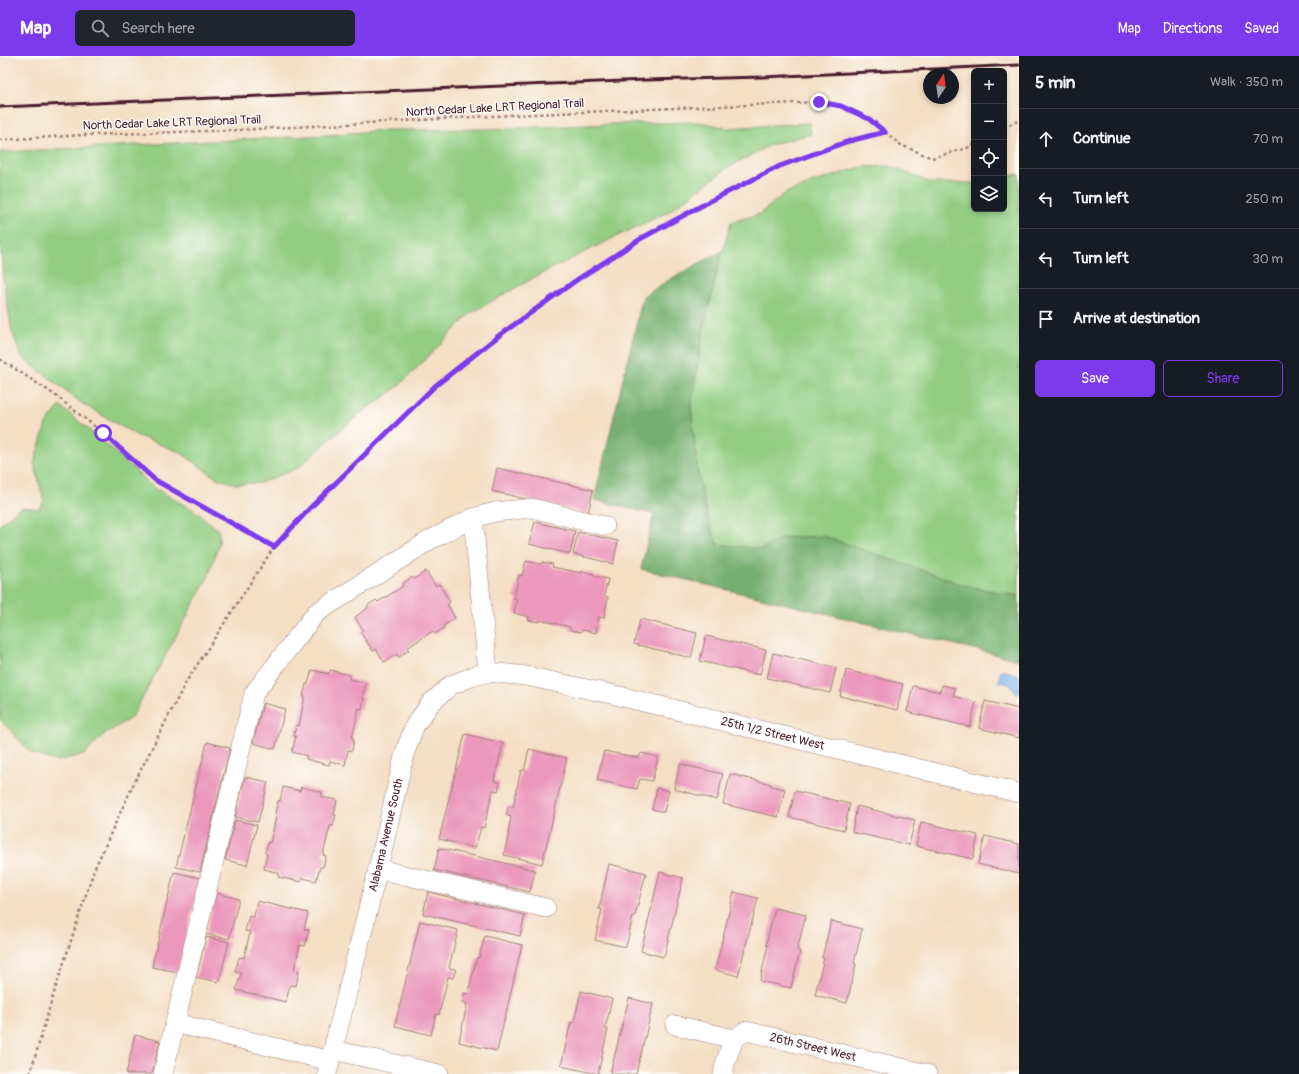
<!DOCTYPE html>
<html lang="en">
<head>
<meta charset="utf-8">
<style>
  body { margin:0; font-family:Pangolin,sans-serif; background:#20242c; color:#f1f3f6 }
  .controls { position:absolute; right:12px; top:12px; display:grid; overflow:hidden; border-radius:6px; box-shadow:0 2px 6px #0003 }
  .controls button { width:36px; height:36px; display:grid; place-items:center; padding:0; border:0; border-bottom:1px solid #363941; background:#171b24; color:#f1f3f6; font:20px sans-serif }
  .compass { position:absolute; left:923px; top:12px; width:36px; height:36px; border-radius:50%; background:#171b24; box-shadow:0 2px 6px #0003; rotate:13deg }
  .stop { position:absolute; width:12px; height:12px; margin:-9px; border:3px solid #7c3aed; border-radius:50%; background:#fff }
  .stop.end { background:#7c3aed; border-color:#fff; box-shadow:0 1px 4px #0008 }
  .list { margin:0; padding:0; list-style:none }
  h2 { display:flex; justify-content:space-between; align-items:center; height:52px; margin:0; padding:0 16px; font-size:17px }
  h2 small { font-size:13px; font-weight:400; color:#9ea1a6 }
  .list li { display:grid; grid-template-columns:26px 1fr auto; gap:12px; align-items:center; box-sizing:border-box; height:60px; padding:0 16px; border-top:1px solid #363941 }
  .list b { display:block; font-size:15px; white-space:nowrap }
  .list em { font-size:13px; font-style:normal; color:#9ea1a6 }
  .actions { display:flex; gap:8px; padding:12px 16px }
  .actions a { flex:1; padding:9px 0; border:1px solid #7c3aed; border-radius:6px; text-align:center; font-size:14px; color:#7c3aed }
  .actions .main { background:#7c3aed; color:#fff }
  .icon { flex:none; width:22px; height:22px; fill:none; stroke:currentColor; stroke-width:2; stroke-linecap:round; stroke-linejoin:round }
  .map { position:relative; flex:none; width:1019px; height:1018px; overflow:hidden }
  header { display:flex; align-items:center; gap:24px; box-sizing:border-box; height:56px; padding:0 20px; background:#7c3aed; color:#fff }
  header strong { font-size:19px }
  nav { display:flex; gap:22px; margin-inline-start:auto; font-size:14px }
  .search { width:280px; height:36px; background:#20242c; display:flex; align-items:center; gap:10px; box-sizing:border-box; padding:0 14px; border-radius:6px; color:#9ea1a6; font-size:15px }
  main { display:flex }
  aside { flex:1; background:#171b24 }
  .map>svg:first-child { display:block }
</style>
</head>
<body>
<header>
<strong>Map</strong>
<div class="search"><svg class="icon" aria-label="search" viewBox="0 0 24 24"><circle cx="10" cy="10" r="6"/><path d="M15 15l6 6"/></svg>Search here</div>
<nav><a>Map</a><a>Directions</a><a>Saved</a></nav>
</header>
<main>
<div class="map">
<svg width="1019" height="1018" viewBox="0 0 1019 1018">
  <rect width="100%" height="100%" fill="#fdfcf7"/>
  <filter id="ink" filterUnits="userSpaceOnUse"><feTurbulence type="fractalNoise" baseFrequency=".025" numOctaves="2"/><feDisplacementMap in="SourceGraphic" scale="8" xChannelSelector="R" yChannelSelector="G"/><feConvolveMatrix kernelMatrix="1 2 1 2 8 2 1 2 1" color-interpolation-filters="sRGB"/></filter>
  <filter id="wash" filterUnits="userSpaceOnUse"><feTurbulence type="fractalNoise" baseFrequency=".012" numOctaves="4" result="noise"/><feDisplacementMap in="SourceGraphic" scale="16" xChannelSelector="R" yChannelSelector="G"/><feGaussianBlur stdDeviation="0.9" result="paint"/><feColorMatrix in="noise" values="0 0 0 0 0 0 0 0 0 0 0 0 0 0 0 0 0 1.4 0 .05"/><feComposite in="paint" operator="in"/></filter>
  <g filter="url(#wash)">
    <rect width="100%" height="100%" fill="#f4dec4"/>
    <g fill="#92cd82" stroke="#6e7656">
      <path d="M700 66 727 72 810 67 811 78 772 88 729 111 668 156 609 184 535 221 471 257 399 330 353 363 298 412 260 427 236 428 216 422 180 396 136 379 83 348 22 301 12 276 3 220 0 182V96L328 79 385 74 491 73 612 68Z"/>
      <path d="M890 110 931 127H974V153H1004V121L1019 118V540L967 530 781 482 762 493 717 488 709 467 698 419 691 351 703 275 718 211 731 166 760 158 785 137 814 126 861 111Z"/>
      <path d="M60 350 111 392 154 432 197 456 219 475V487L209 519 132 661 102 680 84 699 55 705 31 697 0 663V468L21 451 39 453 44 445 34 407 46 368Z"/>
    </g>
    <path fill="#75b070" stroke="#60684e" d="M722 195 703 275 691 351 698 419 709 467 717 488 762 493 781 482 824 480 967 530 1019 540V604L641 513 654 458 594 444 643 240 679 218Z"/>
    <path fill="#83b9f2" stroke="#666c8e" d="M1001 614 1019 619V637L1017 639 1010 628 999 626Z"/>
    <g id="blocks">
      <g fill="#eb98bc">
        <path d="M497 412 593 434 588 458 492 435Z"/>
        <path d="M535 466 575 475 570 498 529 488Z"/>
        <path d="M578 476 618 485 613 508 573 498Z"/>
        <path d="M526 505 541 508 542 506 553 508 552 511 582 517V515L594 518V520L608 523 604 540 608 541 604 562 599 561 596 577 582 574 581 576 570 574V571L540 564V566L528 564 529 561 514 557 517 543 514 542 519 519 522 520Z"/>
        <path d="M426 515 436 530 439 528 450 546 447 548 455 562 443 570 444 572 435 578 433 575 407 592 409 594 399 601 397 598 384 606 376 593 373 595 360 576 363 574 355 561 368 552 367 550 376 544 378 546 403 530 402 528 412 521 414 523Z"/>
        <path d="M640 563 697 577 691 602 634 588Z"/>
        <path d="M706 580 766 594 760 619 700 605Z"/>
        <path d="M773 597 836 612 830 637 767 622Z"/>
        <path d="M312 614 329 618 330 614 350 619 349 623 366 627 362 642H364L362 653 359 652 352 682 354 683 352 695 348 694 345 709 330 705 329 709 306 703 307 700 292 696 296 680H294L296 669 299 670 305 640H303L306 628H308Z"/>
        <path d="M846 614 903 628 897 654 840 640Z"/>
        <path d="M942 629 955 632 953 640 976 646 970 671 907 656 913 630 940 636Z"/>
        <path d="M985 645 1019 653V682L979 672Z"/>
        <path d="M263 647 285 653 275 693 253 687Z"/>
        <path d="M465 678 503 687 494 725 500 726 498 735 493 734 484 772 481 771 475 792 439 783Z"/>
        <path d="M207 686 230 692 200 816 176 811Z"/>
        <path d="M529 693 567 702 542 808 504 799 509 777H508L511 761 506 759 508 750 513 751 521 714 524 715Z"/>
        <path d="M604 695 639 702 641 697 658 701 652 725 640 723 637 733 597 724Z"/>
        <path d="M680 708 723 718 717 744 674 733Z"/>
        <path d="M730 718 771 728V730L785 733 778 761 723 748Z"/>
        <path d="M245 721 268 726 258 766 235 761Z"/>
        <path d="M283 731 300 735 301 731 322 736 321 741 337 744 334 759H336L333 770H330L323 799 326 800 323 811H320L316 825 302 822 301 826 278 821 279 817 264 813 267 798 265 797 268 786 270 787 277 757H275L278 745H280Z"/>
        <path d="M657 732 669 735 664 756 652 753Z"/>
        <path d="M795 735 850 748 844 774 789 761Z"/>
        <path d="M857 750 915 764 909 789 852 776Z"/>
        <path d="M235 764 257 769 247 809 225 804Z"/>
        <path d="M921 766 978 779 973 803 916 790Z"/>
        <path d="M985 780 1019 788V818L978 808Z"/>
        <path d="M439 792 535 814 530 836 434 814Z"/>
        <path d="M609 808 646 817 635 860H633L626 891 595 884 602 853H599Z"/>
        <path d="M174 816 200 822 178 916 152 911Z"/>
        <path d="M660 816 683 822 664 901 641 895Z"/>
        <path d="M428 836 525 859 520 880 423 858Z"/>
        <path d="M734 836 758 842 738 920 715 914Z"/>
        <path d="M216 837 239 843 229 883 206 878Z"/>
        <path d="M257 845 308 857 304 873 309 874 305 890 300 889 294 914 299 915 296 930 290 929 286 946 236 934 241 917 235 916 239 901 244 902 250 876 245 875 249 860 254 861Z"/>
        <path d="M775 852 806 859 797 894 800 895 791 932 760 925 768 889H766Z"/>
        <path d="M420 865 458 874 449 912 456 913 453 922 448 921 439 959 436 958 431 979 395 970Z"/>
        <path d="M831 865 862 873 854 907 856 908 847 947 815 939 824 902H822Z"/>
        <path d="M485 880 522 889 497 995 459 986 467 948 462 946 464 937 468 938 477 901 479 902Z"/>
        <path d="M206 881 229 886 219 926 196 921Z"/>
        <path d="M581 935 612 943 605 973H608L598 1018 561 1010 571 966 574 967Z"/>
        <path d="M629 942 653 948 636 1018H610Z"/>
        <path d="M135 979 160 985 152 1018H126Z"/>
      </g>
    </g>
  </g>
  <g filter="url(#ink)">
    <use href="#blocks" fill-opacity="0" stroke="#9f7e78" stroke-width="1"/>
    <g fill="none" stroke-linecap="round" stroke-linejoin="round">
      <g stroke="#9f7e78" stroke-width="20">
        <g id="minor">
          <path d="M473 462 495 456 532 452 605 470"/>
          <path d="M378 813 546 852"/>
          <path d="M675 969 734 983"/>
          <path d="M333 994 439 1018"/>
          <path d="M330 1005 175 967 254 637 316 557 430 484 473 462 488 616"/>
          <path d="M163 1018 175 967"/>
          <path id="s1" d="M327 1018 378 813 405 696 415 669 431 647 451 629 474 620 488 616 526 620 615 639 1019 737"/>
          <path id="s2" d="M723 1018 726 1004 734 983 746 975 927 1018"/>
        </g>
      </g>
      <g stroke="#9f7e78" stroke-width="2.5" stroke-dasharray="3 3" stroke-linecap="butt">
        <path d="M1004 72 1019 64"/>
        <path d="M0 84 84 79 238 74 511 59 819 46 841 50 869 63 901 89 932 102 967 92 974 88"/>
        <path d="M0 303 55 339 103 377 155 424 274 491"/>
        <path d="M30 1018 52 943 94 814 133 729 186 626 274 491 310 452 435 330 501 278 578 223 642 182 714 143 780 110 849 85 885 76"/>
      </g>
      <use href="#minor" stroke="#fff" stroke-width="19"/>
      <path stroke="#4a1f2b" stroke-width="3" d="M0 51 646 24 763 21 1019 9"/>
    </g>
  </g>
  <g fill="none" stroke-linecap="round" stroke-linejoin="round" filter="url(#ink)">
    <path stroke="#7c3aed" stroke-width="5" d="M103 377 155 424 274 491 310 452 435 330 501 278 578 223 642 182 714 143 780 110 849 85 885 76 869 63 841 50 819 46"/>
  </g>
  <g text-anchor="middle" dominant-baseline="central" stroke-width="3" stroke-linejoin="round" paint-order="stroke">
    <g font-size="12" fill="#4a1f2b" stroke="#fdfcf7">
      <text transform="translate(495 52) rotate(-3)">North Cedar Lake LRT Regional Trail</text>
      <text transform="translate(172 67) rotate(-2)">North Cedar Lake LRT Regional Trail</text>
      <text stroke="none"><textPath href="#s1" startOffset="745">25th 1/2 Street West</textPath></text>
      <text stroke="none"><textPath href="#s1" startOffset="246">Alabama Avenue South</textPath></text>
      <text stroke="none"><textPath href="#s2" startOffset="120">26th Street West</textPath></text>
    </g>
  </g>
</svg>
<div class="controls">
<button>+</button>
<button>−</button>
<button><svg class="icon" aria-label="locate" viewBox="0 0 24 24"><circle cx="12" cy="12" r="6"/><path d="M12 2v4M12 18v4M2 12h4M18 12h4"/></svg></button>
<button><svg class="icon" aria-label="layers" viewBox="0 0 24 24"><path d="M12 4l9 5-9 5-9-5zM3 14l9 5 9-5"/></svg></button>
</div>
<svg class="compass" viewBox="-18 -18 36 36"><path d="M0-13l5 13h-10z" fill="#e53935"/><path d="M0 13l5-13h-10z" fill="#9ea1a6"/></svg>
<div class="stop" style="left:103px;top:377px"></div>
<div class="stop end" style="left:819px;top:46px"></div>
</div>
<aside>
<h2>5 min<small>Walk · 350 m</small></h2>
<ul class="list">
<li><svg class="icon" aria-label="ahead" viewBox="0 0 24 24"><path d="M12 20V5M6 11l6-6 6 6"/></svg><div><b>Continue</b></div><em>70 m</em></li>
<li><svg class="icon" aria-label="left" viewBox="0 0 24 24"><path d="M17 20v-9H6M10 6l-5 5 5 5"/></svg><div><b>Turn left</b></div><em>250 m</em></li>
<li><svg class="icon" aria-label="left" viewBox="0 0 24 24"><path d="M17 20v-9H6M10 6l-5 5 5 5"/></svg><div><b>Turn left</b></div><em>30 m</em></li>
<li><svg class="icon" aria-label="arrive" viewBox="0 0 24 24"><path d="M6 21V4h12l-3 4 3 4H6"/></svg><div><b>Arrive at destination</b></div></li>
</ul>
<div class="actions"><a class="main">Save</a><a>Share</a></div>
</aside>
</main>
</body>
</html>
